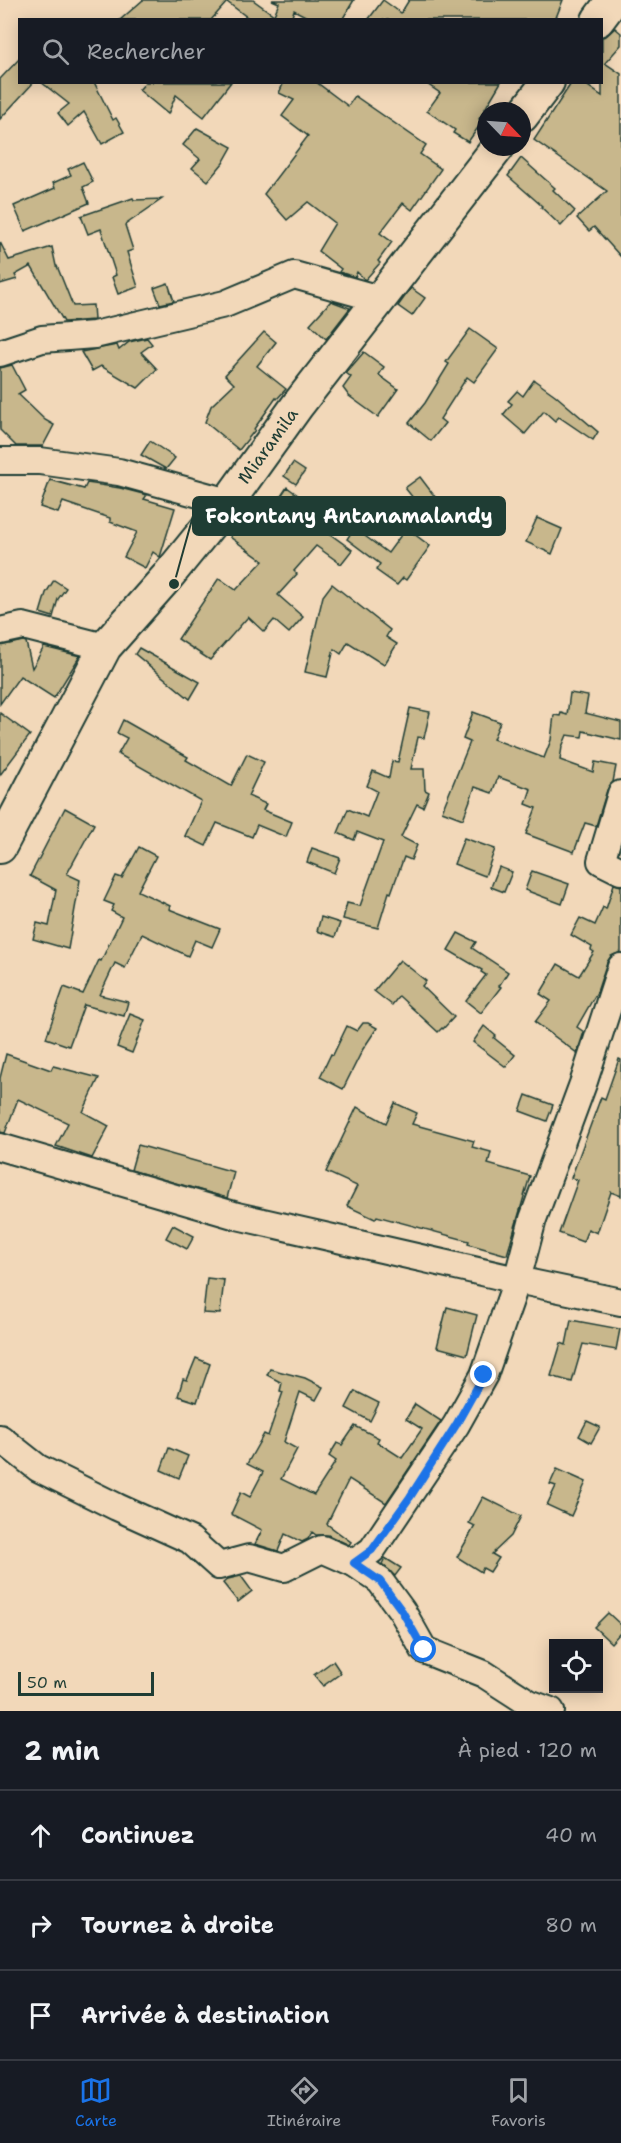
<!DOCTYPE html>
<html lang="fr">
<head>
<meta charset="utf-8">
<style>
  body { margin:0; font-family:"Shantell Sans",sans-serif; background:#20242c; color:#f1f3f6 }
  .controls { position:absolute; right:18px; bottom:18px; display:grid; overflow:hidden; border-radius:0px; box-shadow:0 3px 15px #0003 }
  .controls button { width:54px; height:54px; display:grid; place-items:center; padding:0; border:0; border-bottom:2px solid #363941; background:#171b24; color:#f1f3f6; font:30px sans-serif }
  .compass { position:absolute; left:477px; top:102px; width:54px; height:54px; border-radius:50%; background:#171b24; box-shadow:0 3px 15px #0003; rotate:115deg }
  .scale { position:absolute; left:18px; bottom:15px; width:136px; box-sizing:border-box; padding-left:6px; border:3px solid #1f3d34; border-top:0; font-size:16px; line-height:21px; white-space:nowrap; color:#1f3d34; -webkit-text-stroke:4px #f2d8b9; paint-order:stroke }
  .stop { position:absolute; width:18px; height:18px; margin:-14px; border:4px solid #1a73e8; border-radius:50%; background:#fff }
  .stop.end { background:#1a73e8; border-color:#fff; box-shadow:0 2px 6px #0008 }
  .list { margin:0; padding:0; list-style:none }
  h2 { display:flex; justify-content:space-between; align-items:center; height:78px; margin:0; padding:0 24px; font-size:26px }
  h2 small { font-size:20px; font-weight:400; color:#9ea1a6 }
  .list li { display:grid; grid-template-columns:39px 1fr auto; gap:18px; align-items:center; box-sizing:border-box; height:90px; padding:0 24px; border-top:2px solid #363941 }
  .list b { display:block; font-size:22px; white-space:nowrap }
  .list em { font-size:20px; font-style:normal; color:#9ea1a6 }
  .icon { flex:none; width:33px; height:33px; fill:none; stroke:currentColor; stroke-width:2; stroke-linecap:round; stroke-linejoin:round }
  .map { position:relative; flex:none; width:621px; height:1711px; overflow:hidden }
  .search { position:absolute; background:#171b24; box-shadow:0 3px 15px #0003; left:18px; right:18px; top:18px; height:66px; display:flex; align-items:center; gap:15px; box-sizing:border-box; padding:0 21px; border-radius:0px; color:#9ea1a6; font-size:22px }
  .sheet { height:348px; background:#171b24 }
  nav { display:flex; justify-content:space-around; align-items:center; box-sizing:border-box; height:84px; border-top:2px solid #363941; background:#171b24; font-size:16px; color:#9ea1a6 }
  nav a { display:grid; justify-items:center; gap:3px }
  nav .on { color:#1a73e8 }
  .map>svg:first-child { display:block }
</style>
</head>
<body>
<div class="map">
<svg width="621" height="1711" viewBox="0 0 621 1711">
  <rect width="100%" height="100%" fill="#f2d8b9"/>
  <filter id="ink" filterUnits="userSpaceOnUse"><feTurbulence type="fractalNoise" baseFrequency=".0167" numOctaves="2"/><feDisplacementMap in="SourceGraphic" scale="12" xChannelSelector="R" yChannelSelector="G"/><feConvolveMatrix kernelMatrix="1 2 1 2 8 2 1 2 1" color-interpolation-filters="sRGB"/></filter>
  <g filter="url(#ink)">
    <g fill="#c8b78c" stroke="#1f3d34" stroke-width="1.5">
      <path d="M143 0H253L274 15 279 3 272 0H354L342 20H313L294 10 291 20H251L227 2 211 20H120Z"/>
      <path d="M383 0 401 13 409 0H563L555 20H368Z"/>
      <path d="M615 28 621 33V45L605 63 621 74V257L594 227 589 231 577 218 607 191 534 140 572 82H582L602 96V37L606 36Z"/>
      <path d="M20 58V82H34L0 119V79Z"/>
      <path d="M41 82H94L113 120 116 118 124 132 102 144 84 112 68 126 58 113 69 104Z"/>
      <path d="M146 82H231L204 117 176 95 168 114 139 90Z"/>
      <path d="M284 82H316L348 106 355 96 426 145 420 154 441 169 412 210 403 203 380 233 392 242 378 261 380 263 365 280 357 272 355 277 339 272 341 269 318 251 335 223 308 202 287 220 264 194 308 136 282 116 294 100 279 93Z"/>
      <path d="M424 82H501L479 119 482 122 468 142 453 133 455 130 427 111 440 93Z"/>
      <path d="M197 128 232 147 223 163 208 181 192 168 200 159 183 145Z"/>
      <path d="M521 158 555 188 553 190 575 211 561 226 541 207 542 206 508 176Z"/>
      <path d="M83 162 93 182 83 187 89 203 25 231 14 206 55 188 53 183 71 175 68 169Z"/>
      <path d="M133 198 134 200 162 199 125 225 133 250 127 252 138 287 118 294 112 277 116 275 101 229 88 234 81 216Z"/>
      <path d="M0 242 9 260 52 247 56 266H57L73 306 93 305 94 320 64 322 31 266 15 275 17 279 0 284Z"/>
      <path d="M168 283 174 301 160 304 154 288Z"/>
      <path d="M411 288 425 298 412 316 398 306Z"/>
      <path d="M331 301 350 308 326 339 310 324Z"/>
      <path d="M470 329 498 349 474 382 467 377 440 419 445 423 431 441 409 423 425 403 449 364 446 362Z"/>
      <path d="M264 332 276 342 257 366 286 389 277 399 276 398 254 429 255 430 239 450 205 422 211 406 234 384 225 375Z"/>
      <path d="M147 338 152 344 141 352 157 369 138 388 101 366 92 371 81 352 117 345 119 350 129 342Z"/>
      <path d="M364 352 384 367 379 375 398 389 378 417 349 396 343 388 351 377 346 373Z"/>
      <path d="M12 365 25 390 18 394 45 420 54 425 43 446H16L0 430V368Z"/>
      <path d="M534 380 555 395 598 432 593 440 559 417 555 421 544 411 525 434 503 415 512 404 508 401 517 391 523 396Z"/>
      <path d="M150 441 175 458 166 469 141 455Z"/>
      <path d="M293 463 305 471 296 484 284 476Z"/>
      <path d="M420 477 436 498 422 509 405 488Z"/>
      <path d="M50 480 84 489 87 483 120 488 147 495 144 499 175 508 160 557 153 552 145 568 124 557 137 532 110 522V518L63 502 58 513 40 507Z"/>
      <path d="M287 487 326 516 319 526 352 550 341 564 316 546 294 571 297 574 278 595 303 617 289 633 274 620 264 632 248 617 210 660 178 639 219 578 236 590 263 561 230 537 248 513 269 530 270 528 272 529 289 506 279 499Z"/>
      <path d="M537 518 562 529 552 554 526 542Z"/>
      <path d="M354 528 388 553 404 531H410L430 546 406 580 403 578 397 585 376 570 380 564 347 539Z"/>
      <path d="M54 580 66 588 58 599 53 617 40 613 46 593Z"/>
      <path d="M332 584 390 630 386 637 397 644 384 665 348 642 341 654 334 649 327 677 305 672 323 596Z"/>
      <path d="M23 641 26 642 32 668 44 647 80 656 54 698 20 676 0 704V646Z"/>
      <path d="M139 648 200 682 190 699 135 654Z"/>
      <path d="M570 693 588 696 585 713 621 722V740L583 731 582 737 567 735 562 747 560 760 593 772 595 762 616 766 613 782 607 790 596 826 585 823 574 852 526 834 536 808 526 804 531 789 498 777 492 793 475 787 463 819 442 811 470 742 463 739 473 712 500 722 493 739 544 758 551 740 554 715 560 716 561 713 567 715Z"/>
      <path d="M410 708 430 712 424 738 418 737 411 769H424L425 790 429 792 423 807 417 804 401 837 417 845 411 860 404 857 391 893 389 892 378 928 343 919 347 903 360 906 383 842 357 832 354 840 338 833 348 809 367 817 377 791 367 786 373 771 389 778 392 761 398 762Z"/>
      <path d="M0 713 30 735 0 775Z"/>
      <path d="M123 720 188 757 186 760 231 786 247 754 264 762 248 796 266 804 263 810 292 822 286 837 257 825 252 837 217 823 206 846 185 836 201 801 118 754 127 738 117 733Z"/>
      <path d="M65 808 94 824 67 874 80 880 68 949 33 939 37 923 49 926 56 890 30 876Z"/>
      <path d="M464 838 495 849 485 876 454 864Z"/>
      <path d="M139 847 156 856 138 891 170 906 169 909 220 929 212 947 195 940 188 956 142 934 125 968 115 963 100 995 128 1002 124 1016 84 1005 69 1046 46 1038 64 987 83 994 99 960 101 961 122 917 111 911 114 905 104 901 116 876 122 878Z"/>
      <path d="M312 848 340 858 334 873 307 862Z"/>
      <path d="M499 867 512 872 504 892 491 887Z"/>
      <path d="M532 871 569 884 562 904 525 890Z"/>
      <path d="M614 884 621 886V952L611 956 607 962 597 992 577 1027 584 1032 577 1053 535 1022 551 1001 540 994 558 964 579 976 594 952 591 950 592 947 571 935 580 918 595 925 603 907 606 909Z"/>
      <path d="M321 917 340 923 335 937 317 931Z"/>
      <path d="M458 933 476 942 472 948 508 972 499 986 501 987 481 1013 466 1001 486 975 481 972 482 970 448 950Z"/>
      <path d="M400 960 426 981 422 986 454 1017 443 1029 442 1028 438 1032 399 996 392 1005 374 991Z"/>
      <path d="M130 1014 145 1020 132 1053 117 1047Z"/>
      <path d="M363 1023H368L377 1028 363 1049 343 1089 320 1077 331 1054 333 1055 347 1026 357 1031Z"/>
      <path d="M484 1026 496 1036 494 1038 515 1055 506 1067 473 1042Z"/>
      <path d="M6 1054 51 1070 53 1066 99 1078 83 1112 109 1126 92 1158 56 1146 68 1123 18 1099 5 1133 0 1132V1078Z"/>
      <path d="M619 1059 621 1060V1196L611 1192 597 1233 588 1229 583 1242 559 1233 578 1180 571 1178 601 1097 605 1099Z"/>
      <path d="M526 1095 553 1105 547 1121 520 1111Z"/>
      <path d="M395 1103 417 1113 412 1124 474 1141 472 1147 491 1152 488 1164 530 1176 507 1255 468 1244 469 1241 377 1216 375 1219 347 1206 357 1186 326 1172 357 1107 386 1123Z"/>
      <path d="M138 1145 234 1172 227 1198 131 1170Z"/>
      <path d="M173 1225 194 1236 187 1249 166 1238Z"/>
      <path d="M207 1278 224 1280 220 1314 203 1313Z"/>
      <path d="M447 1307 477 1315 467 1355 437 1347Z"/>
      <path d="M571 1320 620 1329 616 1350 583 1344 572 1382 551 1376 561 1343 566 1345Z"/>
      <path d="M196 1358 210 1364 197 1402 178 1396 183 1379 187 1380Z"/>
      <path d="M270 1369 305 1378 323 1387 316 1400 300 1392 284 1442 297 1449 281 1479 314 1495 336 1461 329 1456 337 1443 342 1445 355 1426 379 1438 377 1442 402 1458 422 1429 406 1419 415 1404 441 1421 386 1503 349 1479 327 1524 351 1542 349 1545 328 1535H316L312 1532 308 1539 302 1542 285 1534 278 1551 255 1544 262 1530 231 1514 241 1492 250 1497 263 1472 247 1464 264 1434 268 1436 283 1392 280 1391 282 1383 267 1375Z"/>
      <path d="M355 1391 379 1403 370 1421 346 1408Z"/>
      <path d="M587 1421 600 1427 591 1443 579 1436Z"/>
      <path d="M169 1448 188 1456 179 1478 161 1470Z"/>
      <path d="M557 1469 586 1482 571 1516 547 1505 556 1486 550 1484Z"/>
      <path d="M483 1497 521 1516 511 1536 492 1554 499 1558 490 1572 483 1568 481 1572 457 1557 475 1526 469 1523Z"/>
      <path d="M385 1558 401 1568 395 1576 382 1564Z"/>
      <path d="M241 1576 252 1591 238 1602 223 1583 228 1579Z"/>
      <path d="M608 1613 621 1625V1632L611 1643 594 1627Z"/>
      <path d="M333 1661 341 1673 323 1686 314 1675Z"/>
    </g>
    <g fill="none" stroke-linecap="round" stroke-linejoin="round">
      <g stroke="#1f3d34" stroke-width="30">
        <g id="minor">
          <path d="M0 353 42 339 94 335 225 304 294 275 379 299"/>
          <path d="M0 461H40L119 472 228 502"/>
          <path d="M0 631 23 626 105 647"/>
          <path d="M621 794 601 861 621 871"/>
          <path d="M0 1147 237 1216 517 1280 621 1302"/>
          <path d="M0 1438 38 1468 117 1507 190 1540 219 1566 249 1558 284 1568 322 1549 354 1563 372 1550 456 1425 484 1375 517 1280 533 1219 584 1081 621 967"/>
          <path d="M354 1563 380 1581 402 1611 424 1650 484 1674 529 1703 551 1711"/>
        </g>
      </g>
      <g stroke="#1f3d34" stroke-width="36">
        <g id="major">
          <path d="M598 20 613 0"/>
          <path d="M522 116 548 82"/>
          <path d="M0 847 105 647 167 577 228 502 297 406 498 147"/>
        </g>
      </g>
      <use href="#minor" stroke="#f2d8b9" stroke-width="26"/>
      <use href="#major" stroke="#f2d8b9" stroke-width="32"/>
    </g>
  </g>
  <g fill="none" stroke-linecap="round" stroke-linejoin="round" filter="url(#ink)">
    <path stroke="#1a73e8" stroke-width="8" d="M424 1650 402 1611 380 1581 354 1563 372 1550 410 1497 456 1425 484 1375"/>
  </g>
  <g text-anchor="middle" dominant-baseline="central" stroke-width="4.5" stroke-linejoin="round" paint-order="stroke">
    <g font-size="18" fill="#1f3d34" stroke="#f2d8b9">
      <text transform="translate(268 446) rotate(-54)">Miaramila</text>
    </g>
  </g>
  <path fill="none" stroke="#1f3d34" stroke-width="2" d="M174 584L193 516"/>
  <circle fill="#1f3d34" stroke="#f2d8b9" stroke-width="2" cx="174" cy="584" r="6"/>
  <rect fill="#1f3d34" stroke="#1f3d34" stroke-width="2" x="193" y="497" width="312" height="38" rx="6"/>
  <g font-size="20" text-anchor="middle" font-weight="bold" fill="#fff">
    <text x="349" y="523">Fokontany Antanamalandy</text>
  </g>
</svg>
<div class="controls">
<button><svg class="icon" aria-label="locate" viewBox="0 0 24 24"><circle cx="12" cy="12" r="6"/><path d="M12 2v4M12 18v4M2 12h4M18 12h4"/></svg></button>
</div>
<svg class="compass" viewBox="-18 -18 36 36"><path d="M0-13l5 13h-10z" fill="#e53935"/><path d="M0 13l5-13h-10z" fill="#9ea1a6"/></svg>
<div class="scale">50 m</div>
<div class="stop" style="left:424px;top:1650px"></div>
<div class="stop end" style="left:484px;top:1375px"></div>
<div class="search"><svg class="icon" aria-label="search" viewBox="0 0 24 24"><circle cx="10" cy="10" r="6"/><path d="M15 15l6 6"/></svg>Rechercher</div>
</div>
<section class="sheet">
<h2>2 min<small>À pied · 120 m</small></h2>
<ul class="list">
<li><svg class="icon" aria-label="ahead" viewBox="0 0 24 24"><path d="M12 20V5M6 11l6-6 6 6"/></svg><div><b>Continuez</b></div><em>40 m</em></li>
<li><svg class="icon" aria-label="right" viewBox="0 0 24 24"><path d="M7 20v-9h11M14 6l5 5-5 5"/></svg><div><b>Tournez à droite</b></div><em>80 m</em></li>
<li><svg class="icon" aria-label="arrive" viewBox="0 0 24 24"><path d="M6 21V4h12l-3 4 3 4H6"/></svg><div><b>Arrivée à destination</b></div></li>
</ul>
</section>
<nav>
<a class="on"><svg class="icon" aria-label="map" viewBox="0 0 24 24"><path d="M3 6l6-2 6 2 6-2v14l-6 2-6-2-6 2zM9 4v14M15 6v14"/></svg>Carte</a>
<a><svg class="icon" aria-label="directions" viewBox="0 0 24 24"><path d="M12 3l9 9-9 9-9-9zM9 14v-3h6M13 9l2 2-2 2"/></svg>Itinéraire</a>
<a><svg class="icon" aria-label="saved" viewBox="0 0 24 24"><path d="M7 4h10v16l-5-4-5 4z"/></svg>Favoris</a>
</nav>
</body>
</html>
